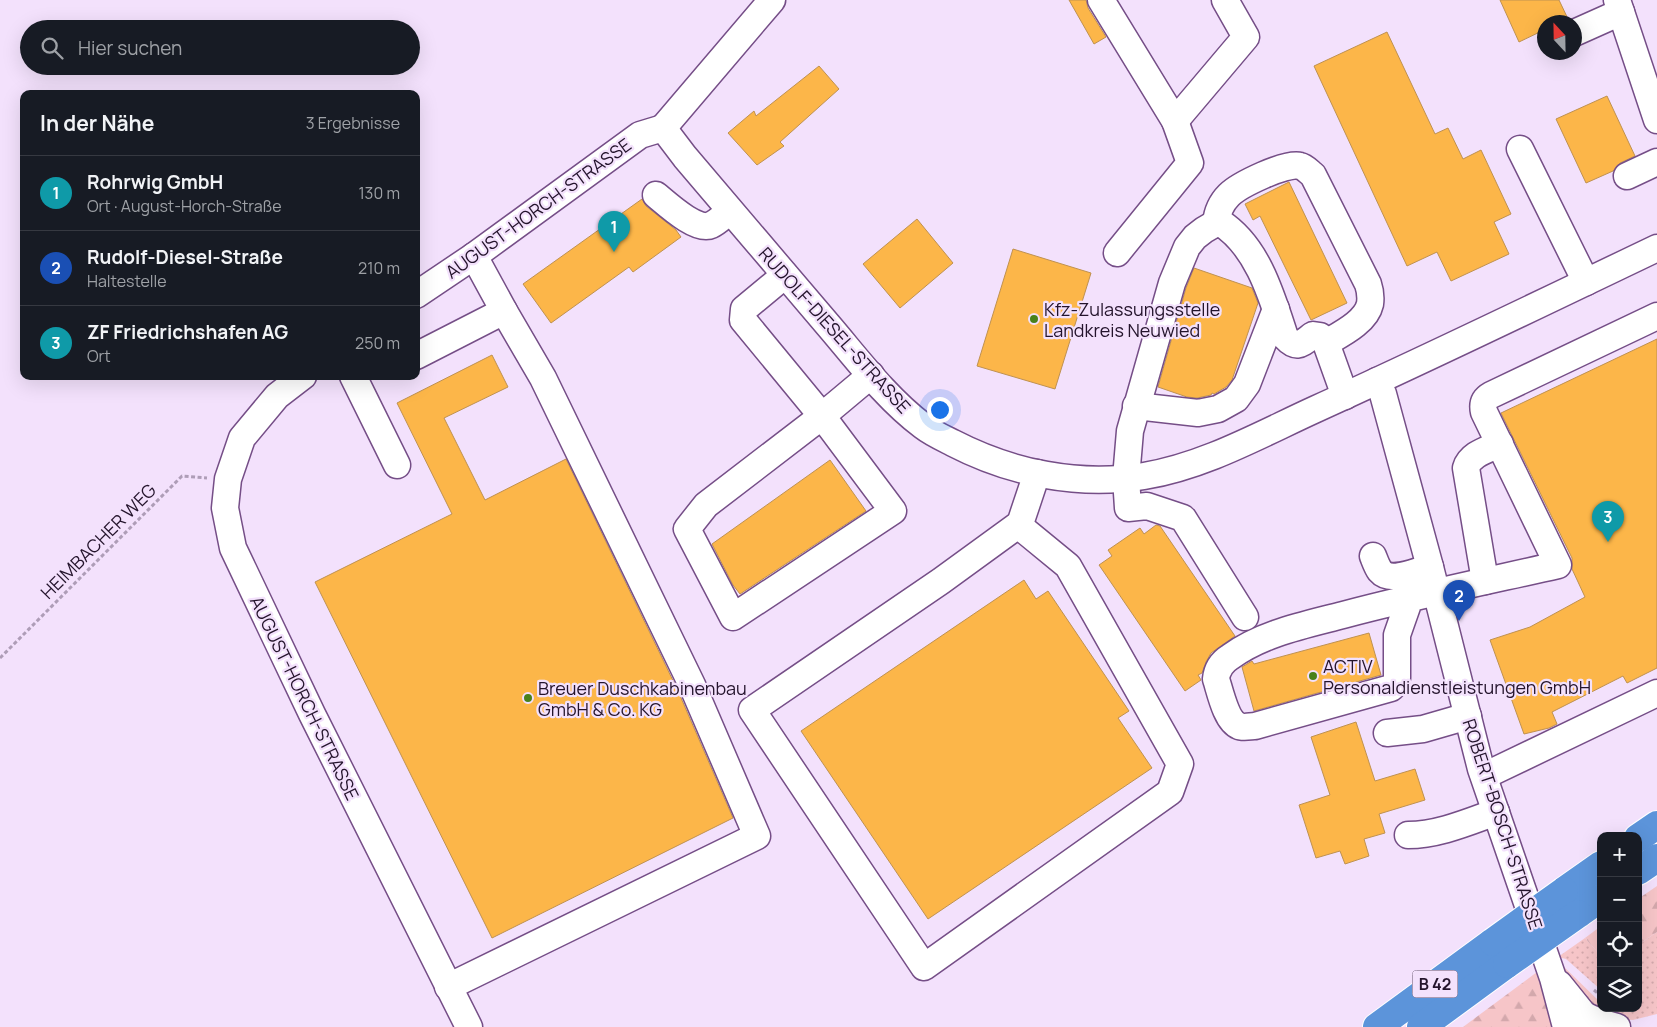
<!DOCTYPE html>
<html lang="de">
<head>
<meta charset="utf-8">
<style>
  body { margin:0; font-family:Manrope,sans-serif; background:#242831; color:#f1f3f6 }
  .controls { position:absolute; right:15px; bottom:15px; display:grid; overflow:hidden; border-radius:10px; box-shadow:0 5px 20px #0002 }
  .controls button { width:45px; height:45px; display:grid; place-items:center; padding:0; border:0; border-bottom:1px solid #363941; background:#171b24; color:#f1f3f6; font:25px sans-serif }
  .compass { position:absolute; left:1537px; top:15px; width:45px; height:45px; border-radius:50%; background:#171b24; box-shadow:0 5px 20px #0002; rotate:338deg }
  .you { position:absolute; left:939px; top:409px; width:18px; height:18px; margin:-12px; border:4px solid #fff; border-radius:50%; background:#1a73e8; box-shadow:0 0 0 8px #1a73e833 }
  .badge { display:grid; place-items:center; width:32px; height:32px; border-radius:50%; background:#49811b; color:#fff; font-size:16px; font-weight:700 }
  .pin { position:absolute; translate:-50% -41px; filter:drop-shadow(0 1px 2px #0008) }
  .pin::after { content:''; position:absolute; top:26px; width:18px; height:15px; background:inherit; clip-path:polygon(0 0,100% 0,50% 100%) }
  .list { margin:0; padding:0; list-style:none }
  h2 { display:flex; justify-content:space-between; align-items:center; height:65px; margin:0; padding:0 20px; font-size:21px }
  h2 small { font-size:16px; font-weight:400; color:#9ea1a6 }
  .list li { display:grid; grid-template-columns:32px 1fr auto; gap:15px; align-items:center; box-sizing:border-box; height:75px; padding:0 20px; border-top:1px solid #363941 }
  .list b { display:block; font-size:19px; white-space:nowrap }
  .list p { margin:0; font-size:16px; white-space:nowrap; color:#9ea1a6 }
  .list em { font-size:16px; font-style:normal; color:#9ea1a6 }
  .icon { flex:none; width:28px; height:28px; fill:none; stroke:currentColor; stroke-width:2; stroke-linecap:round; stroke-linejoin:round }
  .map { position:relative; flex:none; width:1657px; height:1027px; overflow:hidden }
  .search { position:absolute; background:#171b24; box-shadow:0 5px 20px #0002; left:20px; top:20px; width:400px; height:55px; display:flex; align-items:center; gap:12px; box-sizing:border-box; padding:0 18px; border-radius:28px; color:#9ea1a6; font-size:19px }
  .panel { position:absolute; background:#171b24; box-shadow:0 5px 20px #0002; left:20px; top:90px; width:400px; height:290px; border-radius:10px }
  .map>svg:first-child { display:block }
</style>
</head>
<body>
<div class="map">
<svg width="1657" height="1027" viewBox="0 0 1657 1027">
  <defs>
    <pattern id="green-dots" width="8" height="8" patternUnits="userSpaceOnUse" patternTransform="scale(1.25)"><rect width="8" height="8" fill="#f6c5c8"/><path d="M2 2h.1M6 6h.1" fill="none" stroke="#d3a8ac" stroke-width="1.8" stroke-linecap="round"/></pattern>
    <pattern id="forest-firs" width="22" height="20" patternUnits="userSpaceOnUse" patternTransform="scale(1.25)"><rect width="22" height="20" fill="#f6c5c8"/><path d="M5 1l3.5 6h-7zM16 11l3.5 6h-7z" fill="#d3a8ac"/></pattern>
  </defs>
  <rect width="100%" height="100%" fill="#f3e1fc"/>
  <g fill="url(#green-dots)">
    <path d="M1657 932V1014L1633 1020 1618 1019 1617 1008H1638V945Z"/>
    <path d="M1585 938 1601 956V990L1566 959 1558 957Z"/>
    <path d="M1561 964 1601 1003V1008H1606L1609 1017 1572 990Z"/>
  </g>
  <g fill="url(#forest-firs)">
    <path d="M1657 886V932L1638 945V899Z"/>
    <path d="M1601 926V956L1585 938Z"/>
    <path d="M1537 972 1554 1027H1463Z"/>
  </g>
  <g fill="#fcb649" stroke="#bf9150">
    <path d="M1069 0H1086L1088 8 1106 37 1094 44Z"/>
    <path d="M1500 0H1559L1568 19 1564 22H1544V30L1519 42Z"/>
    <path d="M1387 32 1435 134 1448 128 1463 159 1481 150 1511 214 1494 222 1509 254 1451 281 1437 252 1407 266 1314 66Z"/>
    <path d="M819 66 839 89 780 142 784 146 757 165 728 133 754 111 756 116Z"/>
    <path d="M1607 96 1635 156 1620 163 1613 171 1586 183 1556 119Z"/>
    <path d="M1289 182 1347 303 1311 320 1260 216 1253 220 1245 204Z"/>
    <path d="M642 199 646 206 676 230 681 237 633 272 629 267 551 323 523 284Z"/>
    <path d="M917 219 953 263 900 308 863 264Z"/>
    <path d="M1013 249 1091 273 1055 389 977 366Z"/>
    <path d="M1194 268 1252 288 1258 303 1232 380 1226 387 1214 394 1212 393 1211 395 1197 398 1187 397 1158 387 1186 288Z"/>
    <path d="M1657 339V668L1627 683 1623 676 1552 712 1557 724 1549 728 1524 734 1490 640 1530 627 1585 597 1572 569V558L1501 413Z"/>
    <path d="M492 355 508 387 444 418 485 500 566 459 678 691 733 818 492 938 315 582 452 514 397 403Z"/>
    <path d="M830 460 866 511 740 594 733 585 712 544Z"/>
    <path d="M1156 525 1160 526 1235 636 1211 653 1206 662 1202 673 1198 675 1201 680 1185 691 1099 565 1112 556 1108 550 1140 528 1144 534Z"/>
    <path d="M1024 580 1036 599 1048 591 1129 711 1118 718 1152 768 928 919 801 731Z"/>
    <path d="M1369 633 1381 675 1254 711 1242 667 1252 661 1254 664Z"/>
    <path d="M1356 722 1375 781 1415 769 1425 800 1379 814 1385 833 1364 839 1369 856 1345 864 1340 851 1316 858 1299 805 1330 795 1311 737Z"/>
  </g>
  <g fill="none" stroke-linecap="round" stroke-linejoin="round">
    <g stroke="#754e87" stroke-width="29">
      <g id="minor">
        <path d="M1101 0 1175 121 1246 37 1225 0"/>
        <path d="M1617 0 1657 120"/>
        <path d="M1574 33 1621 12"/>
        <path d="M663 128 685 157C733 213 780 269 828 325 858 360 886 398 923 426 932 433 943 438 953 443 1011 473 1079 487 1144 476 1205 466 1261 434 1316 409 1431 357 1544 302 1657 248"/>
        <path d="M663 128 772 0"/>
        <path d="M1520 149 1586 282"/>
        <path d="M1627 176 1657 162"/>
        <path d="M656 195C667 204 697 232 711 225 718 222 724 215 730 211"/>
        <path d="M1216 223C1217 213 1221 203 1229 195 1239 185 1286 162 1300 166 1305 167 1309 172 1313 175L1368 284C1370 290 1371 297 1370 304 1366 322 1341 334 1326 343"/>
        <path d="M1117 253 1190 163 1175 121"/>
        <path d="M785 275 744 309 743 320 822 416 706 505 687 529 733 617 893 511 822 416 871 375"/>
        <path d="M416 295 474 256 640 135 663 128"/>
        <path d="M416 356 504 311"/>
        <path d="M303 376 277 396 242 438 228 479 225 508 233 548 312 714 469 1027"/>
        <path d="M353 376 397 465"/>
        <path d="M1377 381 1383 394 1430 567 1481 769 1553 978 1566 1027"/>
        <path d="M1136 406 1198 413 1218 409 1236 399 1247 384 1276 309"/>
        <path d="M1018 525 1068 566 1180 764 1170 792 924 967 752 710 941 581 1018 525 1021 521 1037 473"/>
        <path d="M1373 556C1375 561 1377 567 1380 571 1390 583 1418 571 1430 567"/>
        <path d="M1485 581 1466 468C1470 454 1487 450 1500 444"/>
        <path d="M1410 598 1397 635V678L1395 684 1391 688 1255 726C1251 726 1243 728 1239 726 1226 721 1220 691 1216 679 1217 669 1222 662 1230 657 1263 633 1305 625 1343 615 1414 596 1487 581 1558 565L1484 412C1482 403 1484 399 1491 395L1657 316"/>
        <path d="M1245 617 1183 518 1147 506 1128 508 1126 478 1130 431 1172 283 1187 247 1195 237 1204 230 1216 223H1221C1258 247 1272 297 1285 337 1297 350 1301 344 1313 335L1320 336 1326 343 1345 396"/>
        <path d="M1387 733 1423 729 1468 716"/>
        <path d="M1484 776 1657 693"/>
        <path d="M1408 835C1438 835 1468 822 1496 812"/>
        <path d="M1559 984 1584 1015 1592 1027"/>
        <path d="M448 987 757 836 692 685 543 378 504 311 474 256"/>
        <path d="M1584 1015 1599 1022 1617 1027"/>
      </g>
    </g>
    <g stroke="#fff" stroke-width="30">
      <g id="highway">
        <path d="M1638 838 1657 825"/>
        <path d="M1638 871 1657 858"/>
        <path d="M1564 891 1601 865"/>
        <path d="M1578 914 1601 898"/>
        <path d="M1377 1027 1493 942"/>
        <path d="M1421 1027 1507 964"/>
      </g>
    </g>
    <g stroke="#ae9db7" stroke-width="3" stroke-dasharray="4 2.5" stroke-linecap="butt">
      <path d="M0 658 182 476 207 478"/>
      <path d="M1594 990 1601 996"/>
    </g>
    <use href="#minor" stroke="#fff" stroke-width="26"/>
    <use href="#highway" stroke="#5c94da" stroke-width="28"/>
    <g stroke="#fff" stroke-width="30" stroke-linecap="butt">
      <g id="highway-bridge">
        <path d="M1493 942 1564 891"/>
        <path d="M1507 964 1578 914"/>
      </g>
    </g>
    <use href="#highway-bridge" stroke="#5c94da" stroke-width="28"/>
  </g>
  <g fill="#49811b" stroke="#f3e1fc" stroke-width="2">
    <circle cx="1034" cy="319" r="5"/>
    <circle cx="1313" cy="676" r="5"/>
    <circle cx="528" cy="698" r="5"/>
  </g>
  <g text-anchor="middle" dominant-baseline="central" stroke-width="4.5" stroke-linejoin="round" paint-order="stroke">
    <rect fill="#f3e1fc" stroke="#62526a" stroke-width="1" x="1412.5" y="970.5" width="45" height="27" rx="4"/>
    <g font-size="16" font-weight="bold" fill="#24142c">
      <text x="1435" y="984">B 42</text>
    </g>
    <g font-size="18" fill="#24142c" stroke="#f3e1fc">
      <text transform="translate(538 208) rotate(-36)">AUGUST-HORCH-STRASSE</text>
      <text transform="translate(835 330) rotate(48)">RUDOLF-DIESEL-STRASSE</text>
      <text transform="translate(98 541) rotate(-45)">HEIMBACHER WEG</text>
      <text transform="translate(305 698) rotate(64)">AUGUST-HORCH-STRASSE</text>
      <text transform="translate(1503 824) rotate(72)">ROBERT-BOSCH-STRASSE</text>
    </g>
    <g font-size="18" fill="#24142c" stroke="#f3e1fc" text-anchor="start">
      <text x="1044" y="309">Kfz-Zulassungsstelle<tspan x="1044" dy="21">Landkreis Neuwied</tspan></text>
      <text x="1323" y="666">ACTIV<tspan x="1323" dy="21">Personaldienstleistungen GmbH</tspan></text>
      <text x="538" y="688">Breuer Duschkabinenbau<tspan x="538" dy="21">GmbH &amp; Co. KG</tspan></text>
    </g>
  </g>
</svg>
<div class="controls">
<button>+</button>
<button>−</button>
<button><svg class="icon" aria-label="locate" viewBox="0 0 24 24"><circle cx="12" cy="12" r="6"/><path d="M12 2v4M12 18v4M2 12h4M18 12h4"/></svg></button>
<button><svg class="icon" aria-label="layers" viewBox="0 0 24 24"><path d="M12 4l9 5-9 5-9-5zM3 14l9 5 9-5"/></svg></button>
</div>
<svg class="compass" viewBox="-18 -18 36 36"><path d="M0-13l5 13h-10z" fill="#e53935"/><path d="M0 13l5-13h-10z" fill="#9ea1a6"/></svg>
<div class="you"></div>
<div class="pin badge" style="left:614px;top:252px;background:#0f9aa8">1</div>
<div class="pin badge" style="left:1459px;top:621px;background:#1a4fb4">2</div>
<div class="pin badge" style="left:1608px;top:542px;background:#0f9aa8">3</div>
<div class="search"><svg class="icon" aria-label="search" viewBox="0 0 24 24"><circle cx="10" cy="10" r="6"/><path d="M15 15l6 6"/></svg>Hier suchen</div>
<section class="panel">
<h2>In der Nähe<small>3 Ergebnisse</small></h2>
<ul class="list">
<li><span class="badge" style="background:#0f9aa8">1</span><div><b>Rohrwig GmbH</b><p>Ort · August-Horch-Straße</p></div><em>130 m</em></li>
<li><span class="badge" style="background:#1a4fb4">2</span><div><b>Rudolf-Diesel-Straße</b><p>Haltestelle</p></div><em>210 m</em></li>
<li><span class="badge" style="background:#0f9aa8">3</span><div><b>ZF Friedrichshafen AG</b><p>Ort</p></div><em>250 m</em></li>
</ul>
</section>
</div>
</body>
</html>
